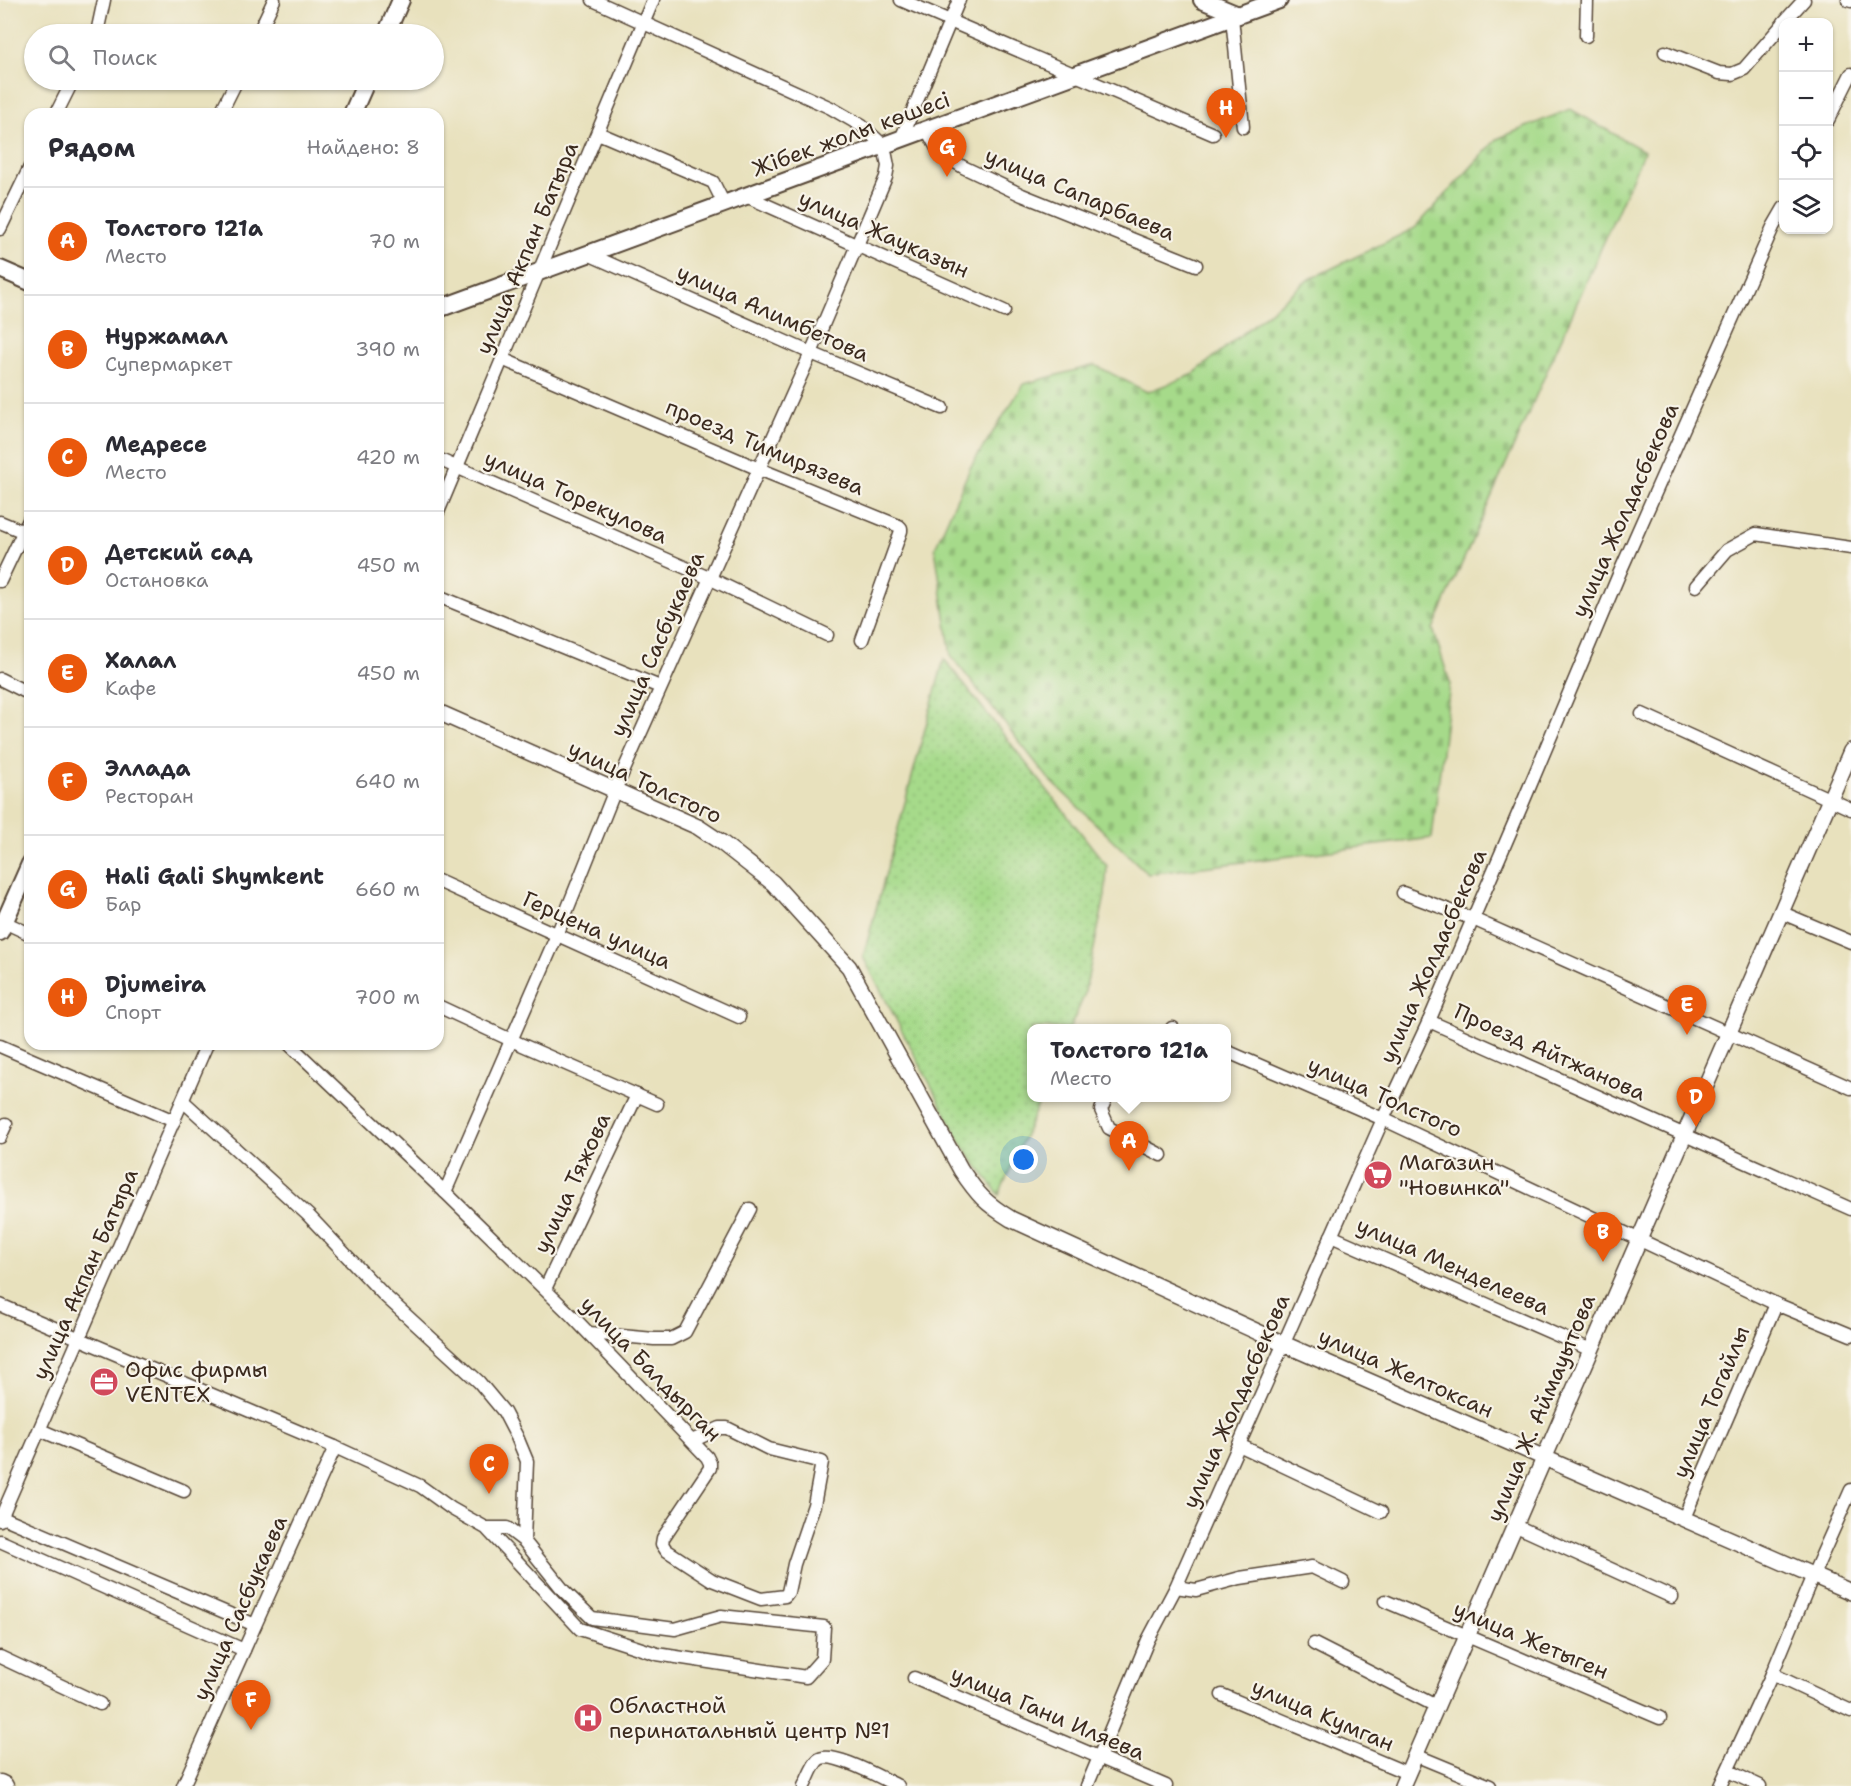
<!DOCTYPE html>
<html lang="ru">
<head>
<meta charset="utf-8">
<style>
  body { margin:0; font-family:"Shantell Sans",sans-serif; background:#f7f7f7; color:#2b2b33 }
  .controls { position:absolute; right:18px; top:18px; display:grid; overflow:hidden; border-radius:12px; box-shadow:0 2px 4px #0004 }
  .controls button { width:54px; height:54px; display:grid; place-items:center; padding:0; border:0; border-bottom:2px solid #e1e1e2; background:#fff; color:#2b2b33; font:30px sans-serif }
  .you { position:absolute; left:1024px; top:1160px; width:21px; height:21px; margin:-15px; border:4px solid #fff; border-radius:50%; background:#1a73e8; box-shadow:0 0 0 9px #1a73e833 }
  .badge { display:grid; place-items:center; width:39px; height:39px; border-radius:50%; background:#ea580c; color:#fff; font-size:20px; font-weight:700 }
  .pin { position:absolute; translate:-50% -50px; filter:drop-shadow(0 2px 3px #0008) }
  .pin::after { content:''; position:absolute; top:32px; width:21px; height:18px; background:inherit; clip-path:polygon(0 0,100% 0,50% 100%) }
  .popup { position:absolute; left:1027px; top:1024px; width:204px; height:78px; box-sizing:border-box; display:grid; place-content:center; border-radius:12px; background:#fff; filter:drop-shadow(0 2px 4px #0005); font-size:20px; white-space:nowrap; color:#7c7c81 }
  .popup b { font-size:22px; color:#2b2b33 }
  .popup::after { content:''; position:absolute; left:50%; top:100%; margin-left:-12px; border:12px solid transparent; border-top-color:#fff }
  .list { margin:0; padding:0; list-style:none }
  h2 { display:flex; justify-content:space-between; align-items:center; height:78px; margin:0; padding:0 24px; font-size:26px }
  h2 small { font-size:20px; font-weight:400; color:#7c7c81 }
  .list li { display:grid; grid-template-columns:39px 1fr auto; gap:18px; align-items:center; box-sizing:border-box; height:108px; padding:0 24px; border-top:2px solid #e1e1e2 }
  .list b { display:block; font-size:22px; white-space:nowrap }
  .list p { margin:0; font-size:20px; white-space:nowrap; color:#7c7c81 }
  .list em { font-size:20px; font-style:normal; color:#7c7c81 }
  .icon { flex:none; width:33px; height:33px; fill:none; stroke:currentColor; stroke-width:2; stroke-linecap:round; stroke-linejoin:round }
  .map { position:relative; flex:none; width:1851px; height:1786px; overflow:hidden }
  .search { position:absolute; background:#fff; box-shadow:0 2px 4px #0004; left:24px; top:24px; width:420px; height:66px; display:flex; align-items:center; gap:15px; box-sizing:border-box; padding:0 21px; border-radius:33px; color:#7c7c81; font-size:22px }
  .panel { position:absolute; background:#fff; box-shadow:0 2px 4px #0004; left:24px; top:108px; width:420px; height:942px; border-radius:18px }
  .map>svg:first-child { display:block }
</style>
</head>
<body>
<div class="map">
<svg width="1851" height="1786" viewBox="0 0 1851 1786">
  <defs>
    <pattern id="grass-dots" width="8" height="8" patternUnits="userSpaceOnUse" patternTransform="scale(1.5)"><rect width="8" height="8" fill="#a6da8a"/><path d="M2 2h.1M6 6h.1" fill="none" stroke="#90bb77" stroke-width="1.8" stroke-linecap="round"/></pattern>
    <pattern id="cemetery-stones" width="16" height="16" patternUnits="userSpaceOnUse" patternTransform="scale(1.5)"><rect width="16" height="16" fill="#a6da8a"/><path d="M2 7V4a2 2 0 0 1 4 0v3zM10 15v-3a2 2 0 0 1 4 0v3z" fill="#90bb77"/></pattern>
  </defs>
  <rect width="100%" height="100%" fill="#f7f3e8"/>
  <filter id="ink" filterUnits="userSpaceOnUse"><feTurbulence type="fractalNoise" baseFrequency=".0167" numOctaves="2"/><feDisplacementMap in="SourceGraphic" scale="12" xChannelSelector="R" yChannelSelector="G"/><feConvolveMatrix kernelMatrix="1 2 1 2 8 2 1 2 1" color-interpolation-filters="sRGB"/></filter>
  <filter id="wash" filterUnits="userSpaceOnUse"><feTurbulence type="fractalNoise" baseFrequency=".008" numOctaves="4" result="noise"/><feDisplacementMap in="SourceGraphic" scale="24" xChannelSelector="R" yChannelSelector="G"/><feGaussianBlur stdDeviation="1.35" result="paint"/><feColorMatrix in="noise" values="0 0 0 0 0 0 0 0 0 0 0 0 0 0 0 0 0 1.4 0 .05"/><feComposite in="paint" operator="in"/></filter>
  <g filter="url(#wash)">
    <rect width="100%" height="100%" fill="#e8e1bd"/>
    <path fill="url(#grass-dots)" stroke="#708254" stroke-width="1.5" d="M944 659 1107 866 1105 896 1084 996 1070 1028H1032V1098H1041L999 1195 963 1146 863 957Z"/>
    <path fill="url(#cemetery-stones)" stroke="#708254" stroke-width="1.5" d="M1570 109 1644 151 1433 629 1450 683 1432 838 1148 874 1048 778 951 656 935 548 971 466 1024 384 1095 365 1147 392 1192 375 1308 280 1415 228 1497 139Z"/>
  </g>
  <g filter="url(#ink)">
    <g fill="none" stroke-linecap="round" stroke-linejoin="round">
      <g stroke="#554536" stroke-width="15">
        <g id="minor">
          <path d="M901 0 1213 134"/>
          <path d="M1848 0 1851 1"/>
          <path d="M1232 17 1243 127"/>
          <path d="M1784 22 1804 0"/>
          <path d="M95 34 98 28 104 0"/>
          <path d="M258 34 274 0"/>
          <path d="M1586 36 1587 0"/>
          <path d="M1665 52 1719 73 1732 74 1744 69 1784 23"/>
          <path d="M56 114 73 80"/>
          <path d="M220 114 237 80"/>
          <path d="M1828 120 1851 74"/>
          <path d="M927 130 939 152 963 167 1022 195 1196 265"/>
          <path d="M598 133 713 182 724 204"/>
          <path d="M901 139 959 0"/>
          <path d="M746 196 1004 311"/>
          <path d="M0 229 30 167"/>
          <path d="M588 254 811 353 942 408"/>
          <path d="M502 359 759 469 899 526 901 528V531L862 640"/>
          <path d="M438 459 709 578 827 635"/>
          <path d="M438 512 653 0"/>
          <path d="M0 522 29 534"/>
          <path d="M0 581 30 518"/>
          <path d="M1696 586 1727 550 1756 534 1851 548"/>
          <path d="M438 596 660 687"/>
          <path d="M0 679 30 694"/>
          <path d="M1642 714 1851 809"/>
          <path d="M438 881 739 1017"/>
          <path d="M1403 893 1473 919 1851 1088"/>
          <path d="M1780 912 1851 942"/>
          <path d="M4 922 30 934"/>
          <path d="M438 1006 511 1040 657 1104"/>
          <path d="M1429 1021 1851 1209"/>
          <path d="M1172 1028H1173"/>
          <path d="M289 1044 445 1192 573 1317 707 1457 710 1463V1468L663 1538 662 1544 666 1550 712 1580 761 1599 785 1596 788 1592 794 1564 814 1505 822 1462 769 1449 727 1428H720L692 1441"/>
          <path d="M0 1046 174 1121"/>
          <path d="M1226 1051 1383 1119 1776 1304 1851 1335"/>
          <path d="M1106 1098 1101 1110 1109 1128 1161 1155"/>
          <path d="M183 1101 308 1215 384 1295 479 1382 504 1412 517 1437 527 1461 524 1541"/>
          <path d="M0 1137 6 1124"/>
          <path d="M445 1192 557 935 615 790 811 353 886 177 888 166 884 146 862 126 831 108 593 0"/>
          <path d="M1331 1236 1591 1350"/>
          <path d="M545 1289 637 1095"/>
          <path d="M0 1305 335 1447 420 1486 452 1509 486 1528 580 1629 657 1654 806 1677 822 1659 824 1627 721 1616 675 1629 592 1618 564 1591 524 1541 507 1528H486"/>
          <path d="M589 1333 654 1339H671L685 1332 750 1209"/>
          <path d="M40 1430 184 1491"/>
          <path d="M1239 1445 1381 1512"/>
          <path d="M0 1516 255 1625"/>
          <path d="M1684 1518 1776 1304"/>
          <path d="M0 1520 207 1044"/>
          <path d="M1514 1525 1672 1597"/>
          <path d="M0 1541 244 1650"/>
          <path d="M1176 1587 1196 1590 1240 1578 1312 1567 1343 1582"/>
          <path d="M1385 1601 1660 1718"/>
          <path d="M1314 1644 1436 1706"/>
          <path d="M0 1657 100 1704"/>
          <path d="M1772 1674 1851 1711"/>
          <path d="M914 1678 1166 1786"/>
          <path d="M1222 1695 1407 1773"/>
          <path d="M1415 1755 1490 1786"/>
          <path d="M1728 1771 1760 1786"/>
          <path d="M183 1786 335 1447"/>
          <path d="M804 1786C808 1779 812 1766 818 1760 831 1749 883 1779 898 1786"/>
          <path d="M1087 1786 1148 1640 1176 1587 1383 1119 1429 1021 1524 800 1620 572 1773 227 1784 208"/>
          <path d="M1720 1786 1772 1674 1813 1575 1851 1490"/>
        </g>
      </g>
      <g stroke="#554536" stroke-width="18">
        <g id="tertiary">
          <path d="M438 712 698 827 722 843 773 883 849 967 961 1170C978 1195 985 1203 1011 1219L1284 1344 1851 1592"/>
          <path d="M1402 1786 1851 751"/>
        </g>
      </g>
      <g stroke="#554536" stroke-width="20">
        <g id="secondary">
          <path d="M1202 0 1238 15"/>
          <path d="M386 34 401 0"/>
          <path d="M352 114 367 80"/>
          <path d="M0 269 30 282"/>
          <path d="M438 309 1279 0"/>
          <path d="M0 932 30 864"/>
        </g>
      </g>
      <g stroke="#554536" stroke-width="21">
        <path id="primary" d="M0 1784 4 1786"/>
      </g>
      <use href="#minor" stroke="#fff" stroke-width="12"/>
      <use href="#tertiary" stroke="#fff" stroke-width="15"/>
      <use href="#secondary" stroke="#fff" stroke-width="16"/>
      <use href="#primary" stroke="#fff" stroke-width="18"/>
    </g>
  </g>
  <defs>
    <g id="supermarket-disc" transform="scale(1.5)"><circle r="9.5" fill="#d1495b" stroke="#f7f3e8"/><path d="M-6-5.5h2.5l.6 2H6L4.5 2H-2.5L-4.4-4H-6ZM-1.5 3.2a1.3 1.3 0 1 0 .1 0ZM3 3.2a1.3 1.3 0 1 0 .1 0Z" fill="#fff"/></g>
    <g id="office-disc" transform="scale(1.5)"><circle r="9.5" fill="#d1495b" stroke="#f7f3e8"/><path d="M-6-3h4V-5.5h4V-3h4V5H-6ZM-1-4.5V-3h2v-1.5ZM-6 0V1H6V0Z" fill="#fff"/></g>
    <g id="hospital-disc" transform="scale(1.5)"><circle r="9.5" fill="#d1495b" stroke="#f7f3e8"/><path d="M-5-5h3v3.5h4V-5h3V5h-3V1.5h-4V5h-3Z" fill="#fff"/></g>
  </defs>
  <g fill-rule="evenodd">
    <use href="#supermarket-disc" x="1378" y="1175"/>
    <use href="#office-disc" x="104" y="1382"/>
    <use href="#hospital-disc" x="588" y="1718"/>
  </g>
  <g text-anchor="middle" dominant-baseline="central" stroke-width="4.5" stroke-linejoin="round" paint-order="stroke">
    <g font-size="22" fill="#3b2a1e" stroke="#f7f3e8">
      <text transform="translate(851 134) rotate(-20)">Жібек жолы көшесі</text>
      <text transform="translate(1080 194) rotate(23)">улица Сапарбаева</text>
      <text transform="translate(884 234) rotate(24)">улица Жауказын</text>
      <text transform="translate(527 248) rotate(-67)">улица Акпан Батыра</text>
      <text transform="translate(773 313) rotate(24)">улица Алимбетова</text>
      <text transform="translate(765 447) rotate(23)">проезд Тимирязева</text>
      <text transform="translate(576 497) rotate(24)">улица Торекулова</text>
      <text transform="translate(1625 510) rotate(-66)">улица Жолдасбекова</text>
      <text transform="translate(657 644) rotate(-66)">улица Сасбукаева</text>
      <text transform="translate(645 782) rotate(25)">улица Толстого</text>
      <text transform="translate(597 930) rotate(24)">Герцена улица</text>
      <text transform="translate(1433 956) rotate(-66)">улица Жолдасбекова</text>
      <text transform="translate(1550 1052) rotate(24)">Проезд Айтжанова</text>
      <text transform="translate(1385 1097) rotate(24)">улица Толстого</text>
      <text transform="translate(572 1183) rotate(-65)">улица Тяжова</text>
      <text transform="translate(1453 1266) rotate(24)">улица Менделеева</text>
      <text transform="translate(85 1274) rotate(-66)">улица Акпан Батыра</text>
      <text transform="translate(651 1369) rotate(46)">улица Балдырган</text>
      <text transform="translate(1406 1373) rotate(24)">улица Желтоксан</text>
      <text transform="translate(1236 1401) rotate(-66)">улица Жолдасбекова</text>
      <text transform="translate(1711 1402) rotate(-67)">улица Тогайлы</text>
      <text transform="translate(1541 1408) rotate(-67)">улица Ж. Аймауытова</text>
      <text transform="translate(240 1608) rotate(-66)">улица Сасбукаева</text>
      <text transform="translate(1531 1640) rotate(23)">улица Жетыген</text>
      <text transform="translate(1048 1713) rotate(23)">улица Гани Иляева</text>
      <text transform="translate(1323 1715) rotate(23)">улица Кумган</text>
    </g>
    <g font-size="22" fill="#3b2a1e" stroke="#f7f3e8" text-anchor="start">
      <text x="1399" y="1162">Магазин<tspan x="1399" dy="25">"Новинка"</tspan></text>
      <text x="125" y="1369">Офис фирмы<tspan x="125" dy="25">VENTEX</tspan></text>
      <text x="609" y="1705">Областной<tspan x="609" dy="25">перинатальный центр №1</tspan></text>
    </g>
  </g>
</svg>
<div class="controls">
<button>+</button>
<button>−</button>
<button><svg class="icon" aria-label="locate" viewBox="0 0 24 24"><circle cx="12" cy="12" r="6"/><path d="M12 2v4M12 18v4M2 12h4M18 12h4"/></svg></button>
<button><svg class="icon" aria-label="layers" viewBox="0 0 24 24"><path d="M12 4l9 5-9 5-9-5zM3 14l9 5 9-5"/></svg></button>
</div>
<div class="you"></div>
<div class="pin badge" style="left:1129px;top:1171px">A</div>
<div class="popup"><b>Толстого 121а</b>Место</div>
<div class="pin badge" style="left:1603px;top:1262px">B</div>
<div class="pin badge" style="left:489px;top:1494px">C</div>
<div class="pin badge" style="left:1696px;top:1127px">D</div>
<div class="pin badge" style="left:1687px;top:1035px">E</div>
<div class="pin badge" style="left:251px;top:1730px">F</div>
<div class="pin badge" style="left:947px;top:177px">G</div>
<div class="pin badge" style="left:1226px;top:138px">H</div>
<div class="search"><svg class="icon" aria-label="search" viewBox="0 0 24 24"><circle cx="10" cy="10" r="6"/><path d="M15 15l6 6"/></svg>Поиск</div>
<section class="panel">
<h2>Рядом<small>Найдено: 8</small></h2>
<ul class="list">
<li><span class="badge">A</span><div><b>Толстого 121а</b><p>Место</p></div><em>70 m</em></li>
<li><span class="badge">B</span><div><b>Нуржамал</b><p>Супермаркет</p></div><em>390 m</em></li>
<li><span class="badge">C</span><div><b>Медресе</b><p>Место</p></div><em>420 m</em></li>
<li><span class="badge">D</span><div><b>Детский сад</b><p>Остановка</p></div><em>450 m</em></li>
<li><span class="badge">E</span><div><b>Халал</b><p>Кафе</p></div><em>450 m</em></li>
<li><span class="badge">F</span><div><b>Эллада</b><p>Ресторан</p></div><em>640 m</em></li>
<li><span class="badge">G</span><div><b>Hali Gali Shymkent</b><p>Бар</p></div><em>660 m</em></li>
<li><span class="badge">H</span><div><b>Djumeira</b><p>Спорт</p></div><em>700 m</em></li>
</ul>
</section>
</div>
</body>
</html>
